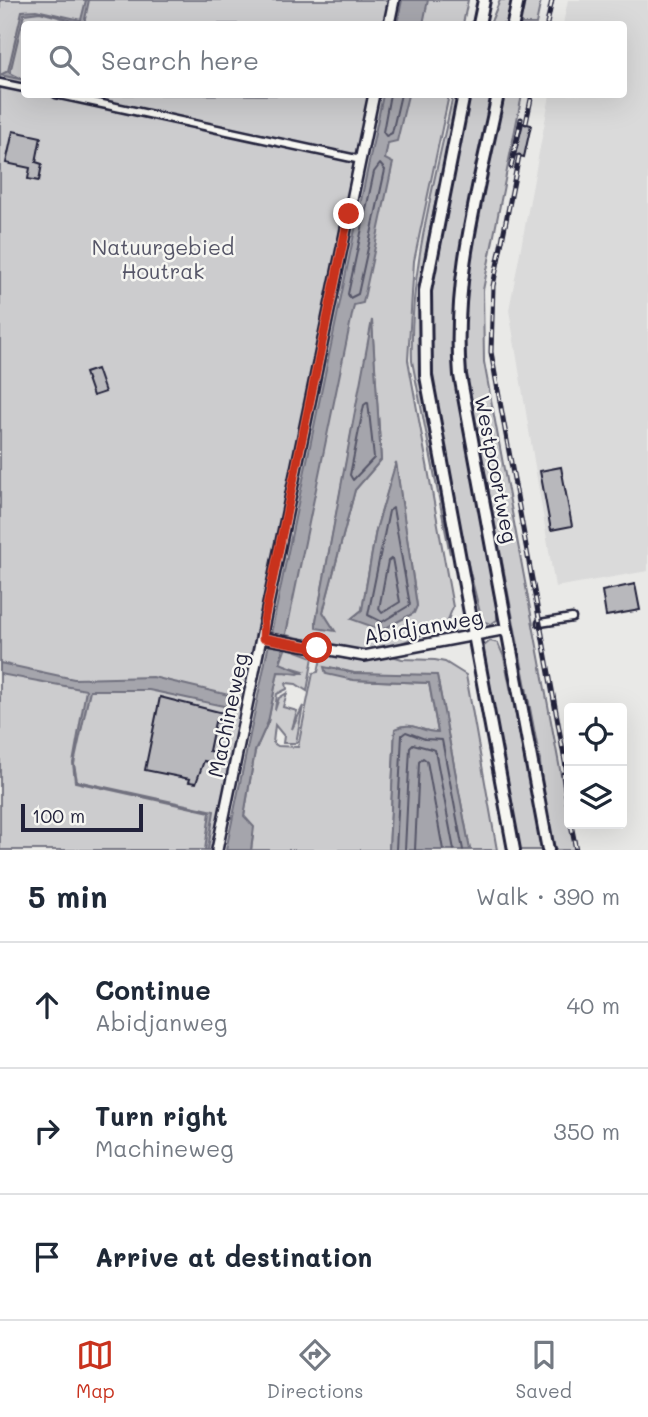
<!DOCTYPE html>
<html lang="en">
<head>
<meta charset="utf-8">
<style>
  body { margin:0; font-family:Mali,sans-serif; background:#f6f6f7; color:#1f2937 }
  .controls { position:absolute; right:21px; bottom:21px; display:grid; overflow:hidden; border-radius:7px; box-shadow:0 7px 28px #0002 }
  .controls button { width:63px; height:63px; display:grid; place-items:center; padding:0; border:0; border-bottom:2px solid #e0e1e3; background:#fff; color:#1f2937; font:35px sans-serif }
  .scale { position:absolute; left:21px; bottom:18px; width:122px; box-sizing:border-box; padding-left:7px; border:4px solid #22223b; border-top:0; font-size:19px; line-height:24px; white-space:nowrap; color:#22223b; -webkit-text-stroke:5px #f6f6f2; paint-order:stroke }
  .stop { position:absolute; width:21px; height:21px; margin:-16px; border:5px solid #c8321e; border-radius:50%; background:#fff }
  .stop.end { background:#c8321e; border-color:#fff; box-shadow:0 2px 7px #0008 }
  .list { margin:0; padding:0; list-style:none }
  h2 { display:flex; justify-content:space-between; align-items:center; height:91px; margin:0; padding:0 28px; font-size:30px }
  h2 small { font-size:23px; font-weight:400; color:#747a83 }
  .list li { display:grid; grid-template-columns:46px 1fr auto; gap:21px; align-items:center; box-sizing:border-box; height:126px; padding:0 28px; border-top:2px solid #e0e1e3 }
  .list b { display:block; font-size:26px; white-space:nowrap }
  .list p { margin:0; font-size:23px; white-space:nowrap; color:#747a83 }
  .list em { font-size:23px; font-style:normal; color:#747a83 }
  .icon { flex:none; width:38px; height:38px; fill:none; stroke:currentColor; stroke-width:2; stroke-linecap:round; stroke-linejoin:round }
  .map { position:relative; flex:none; width:648px; height:850px; overflow:hidden }
  .search { position:absolute; background:#fff; box-shadow:0 7px 28px #0002; left:21px; right:21px; top:21px; height:77px; display:flex; align-items:center; gap:18px; box-sizing:border-box; padding:0 24px; border-radius:7px; color:#747a83; font-size:26px }
  .sheet { height:469px; background:#fff }
  nav { display:flex; justify-content:space-around; align-items:center; box-sizing:border-box; height:98px; border-top:2px solid #e0e1e3; background:#fff; font-size:19px; color:#747a83 }
  nav a { display:grid; justify-items:center; gap:4px }
  nav .on { color:#c8321e }
  .map>svg:first-child { display:block }
</style>
</head>
<body>
<div class="map">
<svg width="648" height="850" viewBox="0 0 648 850">
  <rect width="100%" height="100%" fill="#e9e9e7"/>
  <filter id="ink" filterUnits="userSpaceOnUse"><feTurbulence type="fractalNoise" baseFrequency=".0143" numOctaves="2"/><feDisplacementMap in="SourceGraphic" scale="14" xChannelSelector="R" yChannelSelector="G"/><feConvolveMatrix kernelMatrix="1 2 1 2 8 2 1 2 1" color-interpolation-filters="sRGB"/></filter>
  <g filter="url(#ink)">
    <path fill="#dadada" d="M568 0H648V571L555 587 509 310 550 95 624 94V24H563Z"/>
    <g fill="#ccccce" stroke="#777784" stroke-width="2" fill-rule="evenodd">
      <path d="M0 0H391L385 24H24V94L371 95 358 152 353 154 351 161 355 166 213 850H0Z"/>
      <path d="M397 0H468L463 24H392Z"/>
      <path d="M500 0H515L509 24H490Z"/>
      <path d="M522 0H541L536 24H516Z"/>
      <path d="M377 95H449L414 261 408 360 453 607 446 625 394 646 360 651 267 631ZM372 324 381 460 355 490 323 612 334 630 316 621ZM396 464 417 606 352 618 362 610 376 530Z"/>
      <path d="M453 95H460C443 175 417 259 419 342 420 412 443 484 450 554L412 361C409 270 435 182 453 95Z"/>
      <path d="M469 95H495C476 184 450 273 455 365L497 601V620L491 624 482 621 454 507 430 369 428 296Z"/>
      <path d="M501 95H522L483 290 484 362 575 850H552L542 796 540 760 464 363 461 299Z"/>
      <path d="M490 641 498 643 504 657 543 850H518L482 653 484 646Z"/>
      <path d="M286 647 313 657 307 691 296 684 286 683 287 689 277 694 275 710 279 698 287 693 283 707 297 711 292 729 303 706 296 743H283L284 736 275 725 273 743 278 746 298 747 313 673 318 672 322 654 358 661 389 655 402 659 435 660 445 662 466 675 497 850H470L437 676 354 673 330 667 353 680 429 683 438 732C421 733 412 720 395 729L389 850H251L253 836 244 817 255 751 268 722 278 671 298 674 304 671 280 664Z"/>
    </g>
    <g fill="#a5a5ac" stroke="#71717f" stroke-width="2">
      <path d="M86 0H89L84 24 40 12 24 14 10 73 24 80 0 75 8 71 22 11 36 10 81 20Z"/>
      <path d="M402 0H428L423 24H397Z"/>
      <path d="M383 95H408L397 141 388 143 385 159 393 163 392 167 363 303 354 305 280 663 304 673 278 672 268 722 255 751 244 816 254 827 251 850H226Z"/>
      <path d="M372 320 381 460 355 490 323 612 335 631 316 628V621Z"/>
      <path d="M396 462 417 606 414 613 382 630 351 619 362 610 376 530Z"/>
      <path d="M0 663 74 679 153 677 237 697 233 708 149 690H90L74 764 77 781 214 811 208 850H205L210 812 75 782 73 763 86 690 0 674Z"/>
      <path d="M324 667 354 673 437 675 470 850H389L395 729C413 720 422 733 438 732L429 683 353 680 326 674Z"/>
    </g>
    <g fill="none" stroke-linecap="round" stroke-linejoin="round">
      <g stroke="#565668" stroke-width="2">
        <path d="M390 94 383 132 386 136 392 133 401 94"/>
        <path d="M380 164 385 170 358 294 350 298 348 294 374 172Z"/>
        <path d="M368 402 374 458 353 480 350 475 364 405Z"/>
        <path d="M393 508 410 605 382 622 368 615 389 511Z"/>
        <path d="M392 558 400 602 382 613 379 609 388 561Z"/>
        <path d="M396 850 402 735 406 732 425 739 442 740 463 850"/>
        <path d="M405 850 410 747 413 744 435 750 454 850"/>
        <path d="M415 850 419 762 423 758 427 761 443 850"/>
      </g>
    </g>
    <g fill="#b8b8bc" stroke="#22223b" stroke-width="2">
      <path d="M523 123 531 125 524 157 515 155Z"/>
      <path d="M13 131 41 137 36 162 42 164 39 181 28 179 30 168 6 163Z"/>
      <path d="M97 369 105 392 93 396 85 373Z"/>
      <path d="M561 467 572 526 551 530 540 471Z"/>
      <path d="M635 584 640 610 606 616 602 591Z"/>
      <path d="M160 697 231 715 229 725 215 722 209 751 220 753 218 764 204 761 196 783 189 782 190 779 145 770Z"/>
    </g>
    <g fill="none" stroke-linecap="round" stroke-linejoin="round">
      <g stroke="#22223b" stroke-width="11">
        <g id="street">
          <path d="M0 83 24 88"/>
          <path d="M56 94 361 160"/>
          <path d="M540 623 572 618"/>
        </g>
      </g>
      <g stroke="#22223b" stroke-width="14">
        <g id="secondary">
          <path d="M389 24 394 0"/>
          <path d="M263 638 364 656 507 629"/>
          <path d="M217 850 374 94"/>
        </g>
      </g>
      <g stroke="#22223b" stroke-width="16">
        <g id="primary">
          <path d="M479 24 484 0"/>
          <path d="M513 24 518 0"/>
          <path d="M464 94 425 291 426 376 514 850"/>
          <path d="M498 94C479 188 452 279 460 375L548 850"/>
        </g>
      </g>
      <use href="#street" stroke="#f6f6f2" stroke-width="6"/>
      <use href="#secondary" stroke="#f6f6f2" stroke-width="9"/>
      <use href="#primary" stroke="#f6f6f2" stroke-width="10"/>
      <g stroke="#22223b" stroke-width="5">
        <g id="rail">
          <path d="M547 24 552 0"/>
          <path d="M526 123 532 94"/>
          <path d="M519 156 493 286 491 352 569 784"/>
          <path d="M511 167 521 119"/>
          <path d="M563 774 569 815"/>
          <path d="M571 824 576 850"/>
        </g>
      </g>
      <use href="#rail" stroke="#f6f6f2" stroke-width="2.5" stroke-dasharray="8" stroke-linecap="butt"/>
    </g>
  </g>
  <g fill="none" stroke-linecap="round" stroke-linejoin="round" filter="url(#ink)">
    <path stroke="#c8321e" stroke-width="9" d="M317 648 263 638 264 621 349 214"/>
  </g>
  <g text-anchor="middle" dominant-baseline="central" stroke-width="5" stroke-linejoin="round" paint-order="stroke">
    <g font-size="21" fill="#555567" stroke="#f6f6f2">
      <text x="163" y="246">Natuurgebied<tspan x="163" dy="24">Houtrak</tspan></text>
    </g>
    <g font-size="21" fill="#22223b" stroke="#f6f6f2">
      <text transform="translate(497 469) rotate(79)">Westpoortweg</text>
      <text transform="translate(423 626) rotate(-10)">Abidjanweg</text>
      <text transform="translate(227 715) rotate(-78)">Machineweg</text>
    </g>
  </g>
</svg>
<div class="controls">
<button><svg class="icon" aria-label="locate" viewBox="0 0 24 24"><circle cx="12" cy="12" r="6"/><path d="M12 2v4M12 18v4M2 12h4M18 12h4"/></svg></button>
<button><svg class="icon" aria-label="layers" viewBox="0 0 24 24"><path d="M12 4l9 5-9 5-9-5zM3 14l9 5 9-5"/></svg></button>
</div>
<div class="scale">100 m</div>
<div class="stop" style="left:317px;top:648px"></div>
<div class="stop end" style="left:349px;top:214px"></div>
<div class="search"><svg class="icon" aria-label="search" viewBox="0 0 24 24"><circle cx="10" cy="10" r="6"/><path d="M15 15l6 6"/></svg>Search here</div>
</div>
<section class="sheet">
<h2>5 min<small>Walk · 390 m</small></h2>
<ul class="list">
<li><svg class="icon" aria-label="ahead" viewBox="0 0 24 24"><path d="M12 20V5M6 11l6-6 6 6"/></svg><div><b>Continue</b><p>Abidjanweg</p></div><em>40 m</em></li>
<li><svg class="icon" aria-label="right" viewBox="0 0 24 24"><path d="M7 20v-9h11M14 6l5 5-5 5"/></svg><div><b>Turn right</b><p>Machineweg</p></div><em>350 m</em></li>
<li><svg class="icon" aria-label="arrive" viewBox="0 0 24 24"><path d="M6 21V4h12l-3 4 3 4H6"/></svg><div><b>Arrive at destination</b></div></li>
</ul>
</section>
<nav>
<a class="on"><svg class="icon" aria-label="map" viewBox="0 0 24 24"><path d="M3 6l6-2 6 2 6-2v14l-6 2-6-2-6 2zM9 4v14M15 6v14"/></svg>Map</a>
<a><svg class="icon" aria-label="directions" viewBox="0 0 24 24"><path d="M12 3l9 9-9 9-9-9zM9 14v-3h6M13 9l2 2-2 2"/></svg>Directions</a>
<a><svg class="icon" aria-label="saved" viewBox="0 0 24 24"><path d="M7 4h10v16l-5-4-5 4z"/></svg>Saved</a>
</nav>
</body>
</html>
